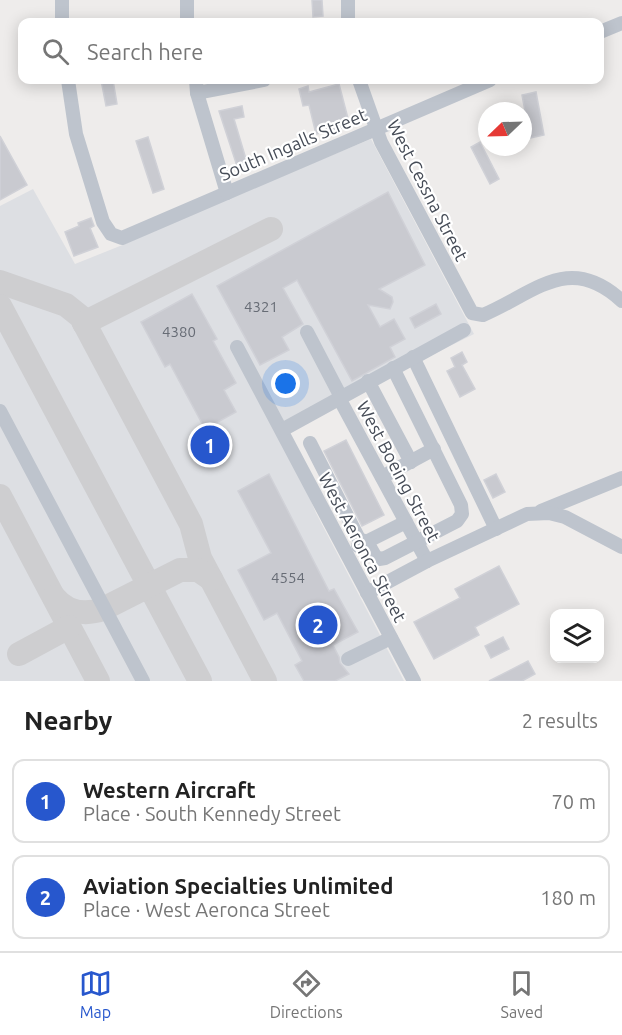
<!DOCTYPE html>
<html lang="en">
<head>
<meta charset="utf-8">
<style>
  body { margin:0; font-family:Ubuntu,sans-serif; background:#f6f6f6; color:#222 }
  .controls { position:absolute; right:18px; bottom:18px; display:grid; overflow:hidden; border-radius:12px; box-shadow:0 3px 15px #0003 }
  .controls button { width:54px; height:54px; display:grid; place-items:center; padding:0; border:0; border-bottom:2px solid #e0e0e0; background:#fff; color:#222; font:30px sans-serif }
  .compass { position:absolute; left:478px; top:102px; width:54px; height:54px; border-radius:50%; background:#fff; box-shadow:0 3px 15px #0003; rotate:247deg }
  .you { position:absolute; left:286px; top:384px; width:21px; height:21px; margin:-15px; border:4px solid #fff; border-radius:50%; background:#1a73e8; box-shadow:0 0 0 9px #1a73e833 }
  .badge { display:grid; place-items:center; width:39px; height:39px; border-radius:50%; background:#2757cd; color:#fff; font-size:20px; font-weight:700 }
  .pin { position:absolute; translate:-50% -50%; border:3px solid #fff; box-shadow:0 2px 6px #0006 }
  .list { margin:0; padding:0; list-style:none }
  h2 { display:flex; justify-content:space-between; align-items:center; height:78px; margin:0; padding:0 24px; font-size:26px }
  h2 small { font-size:20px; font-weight:400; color:#767676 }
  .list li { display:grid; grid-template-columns:39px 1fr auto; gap:18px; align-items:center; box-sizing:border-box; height:84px; margin:0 12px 12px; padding:0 12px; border:2px solid #e0e0e0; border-radius:12px }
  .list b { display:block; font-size:22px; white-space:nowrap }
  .list p { margin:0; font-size:20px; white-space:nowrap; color:#767676 }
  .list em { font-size:20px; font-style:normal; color:#767676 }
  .icon { flex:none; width:33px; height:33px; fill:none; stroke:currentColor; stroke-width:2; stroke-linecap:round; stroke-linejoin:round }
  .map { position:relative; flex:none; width:622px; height:681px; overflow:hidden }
  .search { position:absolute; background:#fff; box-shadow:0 3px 15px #0003; left:18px; right:18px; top:18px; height:66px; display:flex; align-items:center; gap:15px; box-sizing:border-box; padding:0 21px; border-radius:12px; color:#767676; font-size:22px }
  .sheet { height:270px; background:#fff }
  nav { display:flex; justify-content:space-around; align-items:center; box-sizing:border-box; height:84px; border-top:2px solid #e0e0e0; background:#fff; font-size:16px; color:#767676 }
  nav a { display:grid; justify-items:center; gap:3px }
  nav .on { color:#2757cd }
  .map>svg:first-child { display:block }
</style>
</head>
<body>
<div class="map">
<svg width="622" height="681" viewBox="0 0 622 681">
  <rect width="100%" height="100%" fill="#eeeceb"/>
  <path fill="#dddfe3" d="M371 139 474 334 282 430 316 513 404 681H0V206L33 189 75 264 125 244 214 204Z"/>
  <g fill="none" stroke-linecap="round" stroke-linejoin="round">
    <g stroke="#ceced0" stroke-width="24">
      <path d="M0 282 66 305 81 317 191 524 200 558 265 681"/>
      <path d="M0 306 200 681"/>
      <path d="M84 323 271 229"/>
      <path d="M0 496 98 681"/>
      <path d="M54 597C67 613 86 615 103 609L180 570H198L211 579"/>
      <path d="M19 654 69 627"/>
    </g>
  </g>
  <g fill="#c9cad0" stroke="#d0d1d7" stroke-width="1.5">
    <path d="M312 0H322L323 16 313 17Z"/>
    <path d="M101 80H113L117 104 106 106Z"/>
    <path d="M339 84 350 126 316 134 309 105 303 106 299 89 308 86 309 92Z"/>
    <path d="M536 92 544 135 530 138 522 95Z"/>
    <path d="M242 106 244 117 234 119 249 169 239 172 219 111Z"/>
    <path d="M0 136 27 185 0 200Z"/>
    <path d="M148 137 164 189 153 193 136 141Z"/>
    <path d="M480 142 499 179 490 184 471 147Z"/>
    <path d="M388 192 425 265 379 289 392 297 393 302 390 309 368 305 380 327 394 319 405 339 390 347 395 357 352 381 297 280 283 288 303 324 282 337 289 350 260 365 217 286Z"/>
    <path d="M91 218 94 226 90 228 98 247 74 256 65 232 79 226 78 223Z"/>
    <path d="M192 294 217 339 213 341 236 383 224 390 236 412 214 424 228 450 204 464 191 440 206 431 170 364 165 367 141 322Z"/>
    <path d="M436 304 441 314 415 328 410 318Z"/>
    <path d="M462 352 467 362 462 365 475 389 460 397 447 371 455 367 451 358Z"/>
    <path d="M346 440 384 515 362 526 324 451Z"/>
    <path d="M269 474 329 591 334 589 358 632 333 645 339 657 340 663 349 674 335 681H304L295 665 302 661 277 613 264 620 238 570 271 553 238 491Z"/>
    <path d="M496 474 505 492 493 498 484 480Z"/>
    <path d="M499 566 519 604 475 627 479 635 434 659 414 622 460 598 455 589Z"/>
    <path d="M503 637 509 649 491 658 485 646Z"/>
    <path d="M528 661 535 674 522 681H489Z"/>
  </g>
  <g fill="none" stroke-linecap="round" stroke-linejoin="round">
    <g stroke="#bec4cd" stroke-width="14">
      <path d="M62 0V22"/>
      <path d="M187 0V22"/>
      <path d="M348 22V0"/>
      <path d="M600 32 622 23"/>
      <path d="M68 80 76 134 103 222 111 234 122 238 490 80"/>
      <path d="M196 80 197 93 227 193"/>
      <path d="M359 80 381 142 472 313 483 315C535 293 569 252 622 301"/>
      <path d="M197 93 264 80"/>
      <path d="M307 332 341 397"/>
      <path d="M237 347 414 681"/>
      <path d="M413 357 496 529"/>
      <path d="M368 381 411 462"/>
      <path d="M339 398 427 561"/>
      <path d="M0 411 143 681"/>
      <path d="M282 430 464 330"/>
      <path d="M310 443 359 539 367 542 375 556 379 559 385 558 457 521 462 514 461 505 393 368"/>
      <path d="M382 477 434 449"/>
      <path d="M541 511 622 478"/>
      <path d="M358 546 406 522"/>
      <path d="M367 593 427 561 527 514 549 513 565 517 622 547"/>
      <path d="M348 659 391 638"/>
    </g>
  </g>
  <g text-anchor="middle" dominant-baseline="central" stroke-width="4.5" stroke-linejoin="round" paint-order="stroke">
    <g font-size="15" fill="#676c75">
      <text x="261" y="306">4321</text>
      <text x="179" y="331">4380</text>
      <text x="288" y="577">4554</text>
    </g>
    <g font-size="18" fill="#464c57" stroke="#fff">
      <text transform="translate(293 144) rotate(-23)">South Ingalls Street</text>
      <text transform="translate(428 190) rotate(63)">West Cessna Street</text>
      <text transform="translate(399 471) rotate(62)">West Boeing Street</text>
      <text transform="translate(363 547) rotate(62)">West Aeronca Street</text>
    </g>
  </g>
</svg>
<div class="controls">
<button><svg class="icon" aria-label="layers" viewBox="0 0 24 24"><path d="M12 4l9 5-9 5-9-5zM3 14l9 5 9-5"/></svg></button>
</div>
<svg class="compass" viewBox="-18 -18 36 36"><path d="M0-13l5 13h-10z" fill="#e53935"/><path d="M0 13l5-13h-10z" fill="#767676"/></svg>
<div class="you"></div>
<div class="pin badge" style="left:210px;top:445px">1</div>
<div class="pin badge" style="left:318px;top:625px">2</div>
<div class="search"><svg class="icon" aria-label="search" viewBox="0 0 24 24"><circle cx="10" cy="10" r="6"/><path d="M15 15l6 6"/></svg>Search here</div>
</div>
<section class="sheet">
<h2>Nearby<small>2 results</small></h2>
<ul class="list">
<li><span class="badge">1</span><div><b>Western Aircraft</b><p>Place · South Kennedy Street</p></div><em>70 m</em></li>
<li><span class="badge">2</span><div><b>Aviation Specialties Unlimited</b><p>Place · West Aeronca Street</p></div><em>180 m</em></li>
</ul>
</section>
<nav>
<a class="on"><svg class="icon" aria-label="map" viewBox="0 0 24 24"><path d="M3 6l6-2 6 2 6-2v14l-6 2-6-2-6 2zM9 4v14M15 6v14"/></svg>Map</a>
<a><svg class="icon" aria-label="directions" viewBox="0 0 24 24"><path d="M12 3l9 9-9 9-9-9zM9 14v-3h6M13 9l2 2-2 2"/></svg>Directions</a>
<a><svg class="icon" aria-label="saved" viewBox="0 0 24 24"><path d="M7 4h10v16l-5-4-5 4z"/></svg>Saved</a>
</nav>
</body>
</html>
